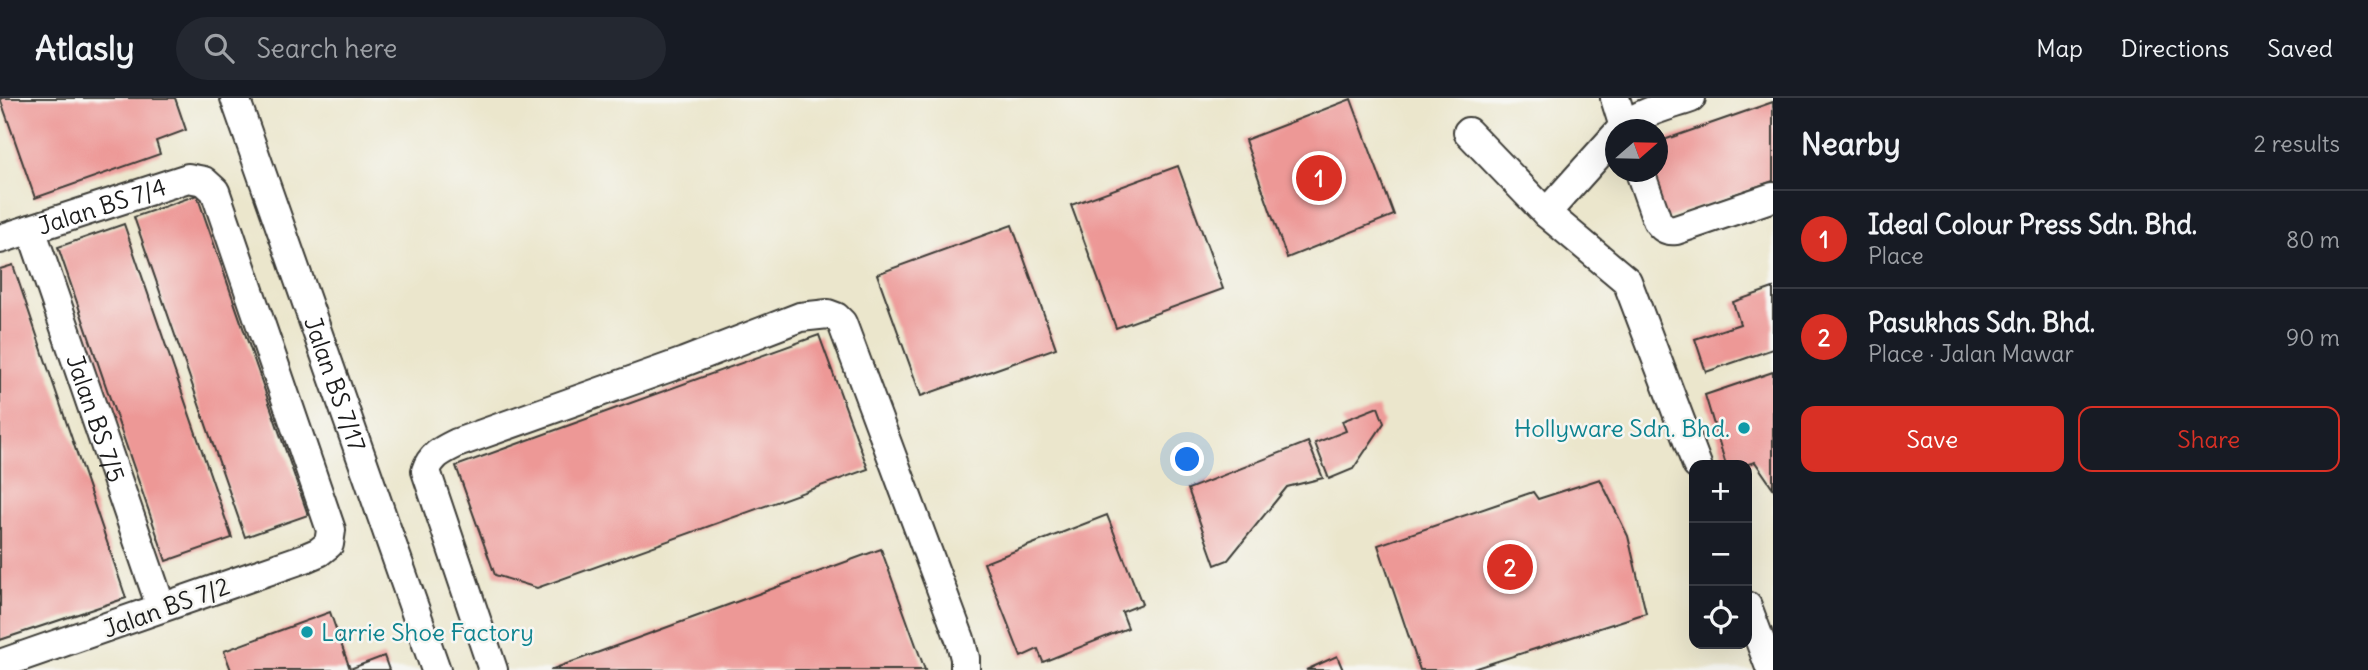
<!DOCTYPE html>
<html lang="en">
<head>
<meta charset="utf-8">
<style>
  body { margin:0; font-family:Delius,sans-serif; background:#242831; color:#f1f3f6 }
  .controls { position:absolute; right:21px; bottom:21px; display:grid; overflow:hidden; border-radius:14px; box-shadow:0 7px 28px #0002 }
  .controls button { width:63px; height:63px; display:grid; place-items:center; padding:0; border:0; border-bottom:2px solid #363941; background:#171b24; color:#f1f3f6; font:35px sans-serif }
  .compass { position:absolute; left:1605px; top:21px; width:63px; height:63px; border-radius:50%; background:#171b24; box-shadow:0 7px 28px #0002; rotate:70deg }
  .you { position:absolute; left:1188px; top:362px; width:24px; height:24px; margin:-18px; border:5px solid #fff; border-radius:50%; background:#1a73e8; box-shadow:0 0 0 10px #1a73e833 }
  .badge { display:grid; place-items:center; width:46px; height:46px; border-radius:50%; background:#d93025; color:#fff; font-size:23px; font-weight:700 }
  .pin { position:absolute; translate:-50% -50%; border:4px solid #fff; box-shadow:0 2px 7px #0006 }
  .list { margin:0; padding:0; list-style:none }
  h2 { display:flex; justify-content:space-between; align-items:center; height:91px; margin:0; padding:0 28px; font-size:30px }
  h2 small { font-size:23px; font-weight:400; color:#9ea1a6 }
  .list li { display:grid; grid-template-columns:46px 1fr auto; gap:21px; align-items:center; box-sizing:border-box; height:98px; padding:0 28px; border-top:2px solid #363941 }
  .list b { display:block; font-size:26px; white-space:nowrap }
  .list p { margin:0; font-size:23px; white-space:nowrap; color:#9ea1a6 }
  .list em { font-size:23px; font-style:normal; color:#9ea1a6 }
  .actions { display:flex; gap:14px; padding:21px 28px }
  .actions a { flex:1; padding:16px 0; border:2px solid #d93025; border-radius:14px; text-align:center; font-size:24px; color:#d93025 }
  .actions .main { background:#d93025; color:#fff }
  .icon { flex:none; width:38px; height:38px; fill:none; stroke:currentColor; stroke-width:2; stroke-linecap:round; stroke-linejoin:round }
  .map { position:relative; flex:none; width:1773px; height:572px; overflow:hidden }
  header { display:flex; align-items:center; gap:42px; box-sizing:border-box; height:98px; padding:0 35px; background:#171b24; border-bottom:2px solid #363941 }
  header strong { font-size:33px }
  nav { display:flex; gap:38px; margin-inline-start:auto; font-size:24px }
  .search { width:490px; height:63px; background:#242831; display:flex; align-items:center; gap:18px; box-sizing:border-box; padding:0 24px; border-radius:38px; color:#9ea1a6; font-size:26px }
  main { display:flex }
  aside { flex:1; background:#171b24 }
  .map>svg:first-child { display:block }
</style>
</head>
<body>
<header>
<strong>Atlasly</strong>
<div class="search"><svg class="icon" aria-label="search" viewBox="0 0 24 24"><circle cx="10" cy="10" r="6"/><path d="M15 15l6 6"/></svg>Search here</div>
<nav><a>Map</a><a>Directions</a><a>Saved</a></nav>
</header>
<main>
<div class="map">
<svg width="1773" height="572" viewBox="0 0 1773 572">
  <rect width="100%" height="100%" fill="#f6f6f2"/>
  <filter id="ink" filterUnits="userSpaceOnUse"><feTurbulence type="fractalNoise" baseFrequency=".0143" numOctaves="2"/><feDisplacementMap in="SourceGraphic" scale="14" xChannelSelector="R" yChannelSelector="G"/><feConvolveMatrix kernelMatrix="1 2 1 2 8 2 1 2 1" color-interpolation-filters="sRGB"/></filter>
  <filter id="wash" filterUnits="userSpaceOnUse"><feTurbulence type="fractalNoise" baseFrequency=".00686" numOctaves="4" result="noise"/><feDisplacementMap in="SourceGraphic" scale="28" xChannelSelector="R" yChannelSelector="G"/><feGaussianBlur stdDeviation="1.57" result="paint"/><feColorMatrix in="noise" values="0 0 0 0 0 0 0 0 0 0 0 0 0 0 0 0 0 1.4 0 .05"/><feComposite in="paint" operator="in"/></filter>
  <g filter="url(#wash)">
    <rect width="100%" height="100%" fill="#ebe6cc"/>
    <g id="blocks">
      <g fill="#ed9896">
        <path d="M0 0H175L186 32 156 43 160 56 35 100Z"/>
        <path d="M1351 1 1394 117 1287 160 1245 42Z"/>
        <path d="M1773 4V83L1665 121 1648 74H1658V44Z"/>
        <path d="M1178 68 1223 191 1116 230 1071 107Z"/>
        <path d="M197 97 308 417 245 439 134 119Z"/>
        <path d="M124 126 232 440 166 463 58 149Z"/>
        <path d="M1012 127 1056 250 921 298 877 176Z"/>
        <path d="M13 167 126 500 0 542V171Z"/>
        <path d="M1773 190V251L1706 274 1695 241 1740 226 1733 204Z"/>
        <path d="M819 237 868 371 537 490 495 477 456 368Z"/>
        <path d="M1773 274V390L1755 364 1745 367H1726L1705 297Z"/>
        <path d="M1378 309 1384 325 1353 371 1329 381 1315 345 1346 333 1342 323Z"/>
        <path d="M1308 344 1323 380 1287 389 1228 462 1215 467 1188 391Z"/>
        <path d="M1600 381 1628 438 1646 515 1470 572H1420L1378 447 1533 394 1538 401Z"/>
        <path d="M1107 417 1142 506 1122 514 1128 530 1043 564 1038 551 1021 559 984 465Z"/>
        <path d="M881 451 925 572H550Z"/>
        <path d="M330 514 350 571 384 558 389 572H231L224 553Z"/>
        <path d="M1337 558 1343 572H1306Z"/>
      </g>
    </g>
  </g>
  <g filter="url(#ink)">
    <use href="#blocks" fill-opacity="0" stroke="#3b3a36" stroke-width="2"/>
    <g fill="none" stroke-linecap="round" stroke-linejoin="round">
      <g stroke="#3b3a36" stroke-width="32">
        <g id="minor">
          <path id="s1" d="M235 0 436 572"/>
          <path d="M1615 0 1625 32"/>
          <path d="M1620 32C1632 16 1672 7 1691 0"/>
          <path d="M1468 34 1546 115 1627 183 1697 367"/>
          <path d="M1640 74 1657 122C1662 130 1666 133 1676 132L1773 99"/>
          <path d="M1546 115 1616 37"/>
          <path id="s2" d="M31 131 161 509"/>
          <path id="s3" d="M0 141 188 80 204 83 215 93 331 432 329 446 319 454 305 460 0 566"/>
          <path d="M1747 508 1771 572"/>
          <path d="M493 572 426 373C431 357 443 352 457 345L684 264 800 219 828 216 836 219 842 225 960 541 965 560V572"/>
        </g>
      </g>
      <use href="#minor" stroke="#fff" stroke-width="28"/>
    </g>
  </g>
  <g fill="#0f9aa8" stroke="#f6f6f2" stroke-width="2.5">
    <circle cx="1744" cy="330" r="7"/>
    <circle cx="307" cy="534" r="7"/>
  </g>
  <g text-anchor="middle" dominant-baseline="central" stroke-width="5" stroke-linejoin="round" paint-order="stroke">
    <g font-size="24" fill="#1c1c1c" stroke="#f6f6f2">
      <text stroke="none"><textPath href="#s3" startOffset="107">Jalan BS 7/4</textPath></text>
      <text stroke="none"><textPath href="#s1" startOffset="303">Jalan BS 7/17</textPath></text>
      <text stroke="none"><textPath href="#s2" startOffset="200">Jalan BS 7/5</textPath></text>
      <text transform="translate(166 509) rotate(-20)">Jalan BS 7/2</text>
    </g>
    <g font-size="24" fill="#0d838f" stroke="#f6f6f2" text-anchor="end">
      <text x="1730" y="330">Hollyware Sdn. Bhd.</text>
      <text x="321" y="534" text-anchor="start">Larrie Shoe Factory</text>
    </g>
  </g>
</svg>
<div class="controls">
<button>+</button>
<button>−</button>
<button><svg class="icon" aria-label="locate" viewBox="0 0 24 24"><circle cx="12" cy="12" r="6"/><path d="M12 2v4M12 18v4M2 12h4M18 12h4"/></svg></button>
</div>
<svg class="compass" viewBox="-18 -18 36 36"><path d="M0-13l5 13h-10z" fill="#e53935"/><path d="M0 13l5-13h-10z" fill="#9ea1a6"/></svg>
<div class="you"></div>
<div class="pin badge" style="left:1319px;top:80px">1</div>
<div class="pin badge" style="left:1510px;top:469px">2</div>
</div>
<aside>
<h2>Nearby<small>2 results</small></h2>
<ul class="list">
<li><span class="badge">1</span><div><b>Ideal Colour Press Sdn. Bhd.</b><p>Place</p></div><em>80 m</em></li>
<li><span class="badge">2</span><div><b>Pasukhas Sdn. Bhd.</b><p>Place · Jalan Mawar</p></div><em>90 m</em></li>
</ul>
<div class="actions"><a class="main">Save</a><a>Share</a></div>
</aside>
</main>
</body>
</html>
